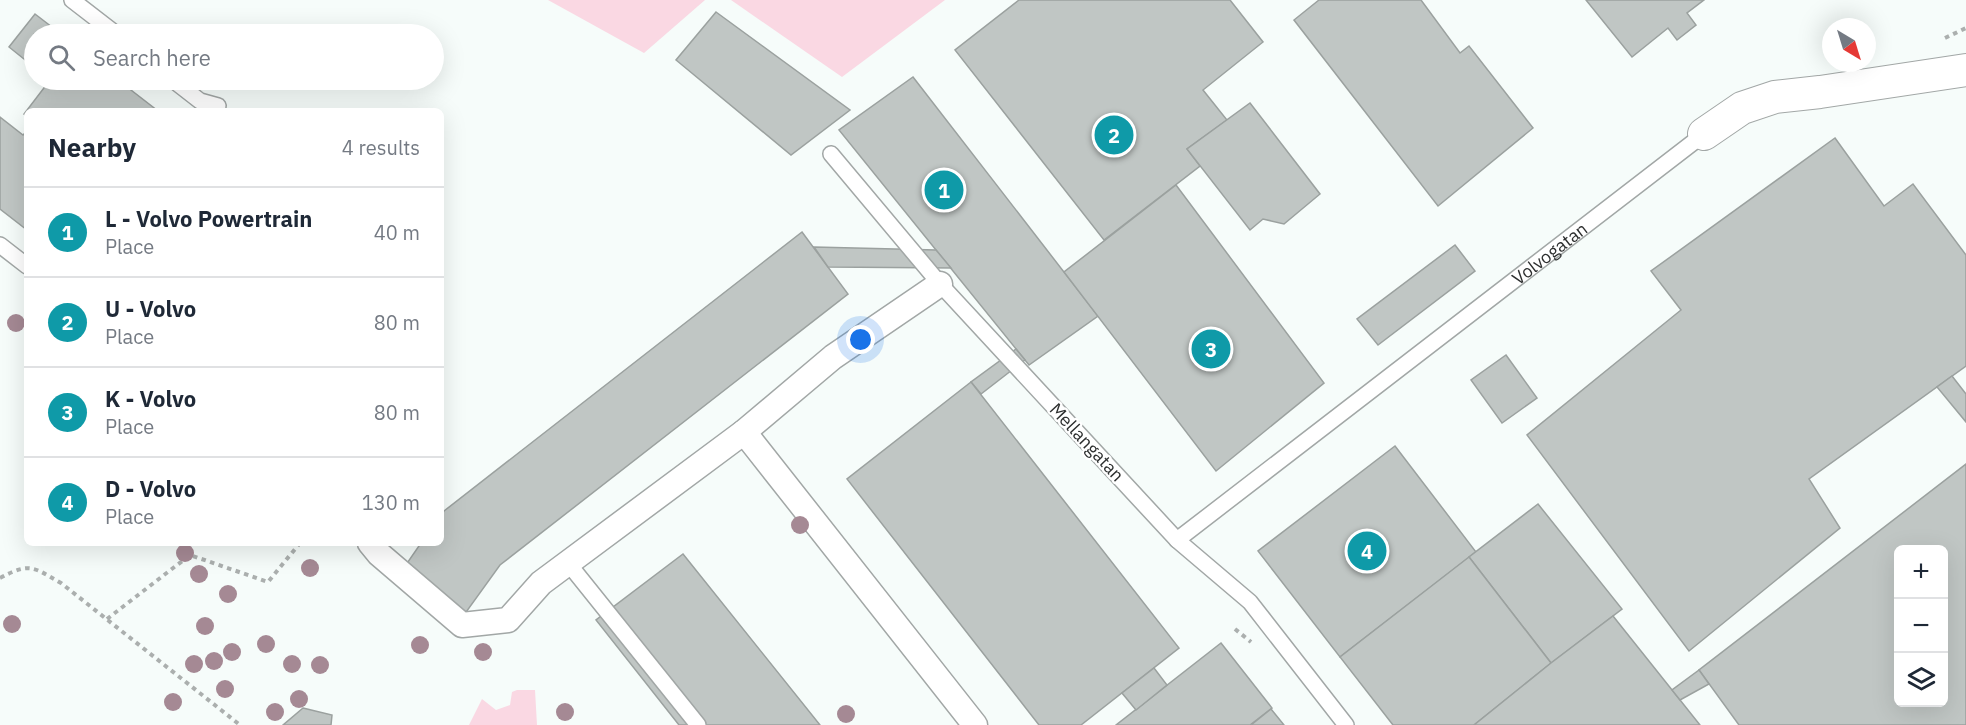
<!DOCTYPE html>
<html lang="en">
<head>
<meta charset="utf-8">
<style>
  body { margin:0; font-family:"IBM Plex Sans",sans-serif; background:#f6f6f7; color:#1f2937 }
  .controls { position:absolute; right:18px; bottom:18px; display:grid; overflow:hidden; border-radius:9px; box-shadow:0 6px 24px #0002 }
  .controls button { width:54px; height:54px; display:grid; place-items:center; padding:0; border:0; border-bottom:2px solid #e0e1e3; background:#fff; color:#1f2937; font:30px sans-serif }
  .compass { position:absolute; left:1822px; top:18px; width:54px; height:54px; border-radius:50%; background:#fff; box-shadow:0 6px 24px #0002; rotate:142deg }
  .you { position:absolute; left:861px; top:340px; width:21px; height:21px; margin:-15px; border:4px solid #fff; border-radius:50%; background:#1a73e8; box-shadow:0 0 0 9px #1a73e833 }
  .badge { display:grid; place-items:center; width:39px; height:39px; border-radius:50%; background:#0f766e; color:#fff; font-size:20px; font-weight:700 }
  .pin { position:absolute; translate:-50% -50%; border:3px solid #fff; box-shadow:0 2px 6px #0006 }
  .list { margin:0; padding:0; list-style:none }
  h2 { display:flex; justify-content:space-between; align-items:center; height:78px; margin:0; padding:0 24px; font-size:26px }
  h2 small { font-size:20px; font-weight:400; color:#747a83 }
  .list li { display:grid; grid-template-columns:39px 1fr auto; gap:18px; align-items:center; box-sizing:border-box; height:90px; padding:0 24px; border-top:2px solid #e0e1e3 }
  .list b { display:block; font-size:22px; white-space:nowrap }
  .list p { margin:0; font-size:20px; white-space:nowrap; color:#747a83 }
  .list em { font-size:20px; font-style:normal; color:#747a83 }
  .icon { flex:none; width:33px; height:33px; fill:none; stroke:currentColor; stroke-width:2; stroke-linecap:round; stroke-linejoin:round }
  .map { position:relative; flex:none; width:1966px; height:725px; overflow:hidden }
  .search { position:absolute; background:#fff; box-shadow:0 6px 24px #0002; left:24px; top:24px; width:420px; height:66px; display:flex; align-items:center; gap:15px; box-sizing:border-box; padding:0 21px; border-radius:33px; color:#747a83; font-size:22px }
  .panel { position:absolute; background:#fff; box-shadow:0 6px 24px #0002; left:24px; top:108px; width:420px; height:438px; border-radius:9px }
  .map>svg:first-child { display:block }
</style>
</head>
<body>
<div class="map">
<svg width="1966" height="725" viewBox="0 0 1966 725">
  <rect width="100%" height="100%" fill="#f6fcfa"/>
  <g fill="#fad8e3">
    <path d="M548 0H705L644 53Z"/>
    <path d="M731 0H945L842 77Z"/>
    <path d="M517 690H535L537 725H469L482 699 496 710 510 705 512 692Z"/>
  </g>
  <g fill="#c0c6c4" stroke="#9ba19f" stroke-width="1.5" fill-rule="evenodd">
    <path d="M1019 0H1230L1263 42 1203 90 1227 120 1187 149 1200 166 1104 240 955 50Z"/>
    <path d="M1319 0H1421L1460 53 1469 46 1533 128 1438 206 1294 20Z"/>
    <path d="M1586 0H1704L1687 13 1696 25 1677 40 1668 28 1632 57Z"/>
    <path d="M716 12 850 110 791 155 676 60Z"/>
    <path d="M35 14 61 34H34V67L9 47Z"/>
    <path d="M913 77 1098 316 1029 365 839 130Z"/>
    <path d="M50 80H118L158 111H27V116L24 114Z"/>
    <path d="M1250 103 1320 194 1284 224 1263 219 1250 230 1187 149Z"/>
    <path d="M0 117 23 135 27 131V230L0 209Z"/>
    <path d="M1835 138 1884 206 1913 184 1966 255V366L1809 479 1840 528 1689 651 1527 435 1681 310 1651 271Z"/>
    <path d="M1176 185 1324 383 1216 471 1064 272Z"/>
    <path d="M802 232 848 294 500 565 464 615 403 569 421 543H441V516L444 511Z"/>
    <path d="M1455 245 1475 271 1378 345 1357 319Z"/>
    <path d="M814 247 936 250 951 268 828 267Z"/>
    <path d="M1016 349 1025 360 981 394 971 382Z"/>
    <path d="M1506 355 1537 398 1502 423 1471 380Z"/>
    <path d="M1952 376 1966 394V422L1937 387Z"/>
    <path d="M971 382 1179 648 1081 725H1039L847 479Z"/>
    <path d="M1395 446 1476 552 1340 657 1258 551Z"/>
    <path d="M1966 464V725H1739L1699 670ZM1898 550H1944V702H1898Z"/>
    <path d="M1538 504 1622 609 1551 663 1469 557Z"/>
    <path d="M683 554 820 725H679L596 620Z"/>
    <path d="M1469 557 1551 663 1474 725H1393L1340 657Z"/>
    <path d="M1613 616 1700 725H1474L1551 663Z"/>
    <path d="M1221 643 1272 708 1250 725H1116Z"/>
    <path d="M1154 668 1167 685 1136 710 1122 693Z"/>
    <path d="M1699 670 1709 684 1680 700 1672 690Z"/>
    <path d="M303 708 332 715 331 725H283Z"/>
    <path d="M1271 709 1284 725H1251Z"/>
  </g>
  <g fill="none" stroke-linecap="round" stroke-linejoin="round">
    <g stroke="#a2a7a6" stroke-width="18">
      <g id="service">
        <path d="M72 0 116 34"/>
        <path d="M173 80 200 101 218 106"/>
        <path d="M831 154 940 284 1177 540 1250 602 1346 725"/>
        <path d="M0 245 27 266"/>
        <path id="s1" d="M1177 540 1704 134"/>
        <path d="M568 563 698 725"/>
      </g>
    </g>
    <g stroke="#a2a7a6" stroke-width="27">
      <g id="pedestrian">
        <path d="M744 432 975 725"/>
        <path d="M370 543 379 554 462 625 508 620 541 583 744 432 833 357 940 284"/>
      </g>
    </g>
    <g stroke="#a2a7a6" stroke-width="34">
      <path id="minor" d="M1704 134 1742 108 1775 97 1820 92 1966 70"/>
    </g>
    <g stroke="#abafae" stroke-width="4" stroke-dasharray="4.5 4.5" stroke-linecap="butt">
      <path d="M1945 38 1966 28"/>
      <path d="M0 578C30 562 33 567 61 583L240 725"/>
      <path d="M107 619 190 555 268 582 300 543"/>
      <path d="M1235 629 1251 642"/>
    </g>
    <use href="#service" stroke="#fff" stroke-width="15"/>
    <use href="#pedestrian" stroke="#fff" stroke-width="24"/>
    <use href="#minor" stroke="#fff" stroke-width="32"/>
  </g>
  <g fill="#a58994">
    <circle cx="16" cy="323" r="9"/>
    <circle cx="800" cy="525" r="9"/>
    <circle cx="185" cy="553" r="9"/>
    <circle cx="310" cy="568" r="9"/>
    <circle cx="199" cy="574" r="9"/>
    <circle cx="228" cy="594" r="9"/>
    <circle cx="12" cy="624" r="9"/>
    <circle cx="205" cy="626" r="9"/>
    <circle cx="266" cy="644" r="9"/>
    <circle cx="420" cy="645" r="9"/>
    <circle cx="232" cy="652" r="9"/>
    <circle cx="483" cy="652" r="9"/>
    <circle cx="214" cy="661" r="9"/>
    <circle cx="194" cy="664" r="9"/>
    <circle cx="292" cy="664" r="9"/>
    <circle cx="320" cy="665" r="9"/>
    <circle cx="225" cy="689" r="9"/>
    <circle cx="299" cy="699" r="9"/>
    <circle cx="173" cy="702" r="9"/>
    <circle cx="275" cy="712" r="9"/>
    <circle cx="565" cy="712" r="9"/>
    <circle cx="846" cy="714" r="9"/>
  </g>
  <g text-anchor="middle" dominant-baseline="central" stroke-width="4.5" stroke-linejoin="round" paint-order="stroke">
    <g font-size="18" fill="#2e3030" stroke="#fff">
      <text stroke="none"><textPath href="#s1" startOffset="470">Volvogatan</textPath></text>
      <text transform="translate(1087 442) rotate(47)">Mellangatan</text>
    </g>
  </g>
</svg>
<div class="controls">
<button>+</button>
<button>−</button>
<button><svg class="icon" aria-label="layers" viewBox="0 0 24 24"><path d="M12 4l9 5-9 5-9-5zM3 14l9 5 9-5"/></svg></button>
</div>
<svg class="compass" viewBox="-18 -18 36 36"><path d="M0-13l5 13h-10z" fill="#e53935"/><path d="M0 13l5-13h-10z" fill="#747a83"/></svg>
<div class="you"></div>
<div class="pin badge" style="left:944px;top:190px;background:#0f9aa8">1</div>
<div class="pin badge" style="left:1114px;top:135px;background:#0f9aa8">2</div>
<div class="pin badge" style="left:1211px;top:349px;background:#0f9aa8">3</div>
<div class="pin badge" style="left:1367px;top:551px;background:#0f9aa8">4</div>
<div class="search"><svg class="icon" aria-label="search" viewBox="0 0 24 24"><circle cx="10" cy="10" r="6"/><path d="M15 15l6 6"/></svg>Search here</div>
<section class="panel">
<h2>Nearby<small>4 results</small></h2>
<ul class="list">
<li><span class="badge" style="background:#0f9aa8">1</span><div><b>L - Volvo Powertrain</b><p>Place</p></div><em>40 m</em></li>
<li><span class="badge" style="background:#0f9aa8">2</span><div><b>U - Volvo</b><p>Place</p></div><em>80 m</em></li>
<li><span class="badge" style="background:#0f9aa8">3</span><div><b>K - Volvo</b><p>Place</p></div><em>80 m</em></li>
<li><span class="badge" style="background:#0f9aa8">4</span><div><b>D - Volvo</b><p>Place</p></div><em>130 m</em></li>
</ul>
</section>
</div>
</body>
</html>
